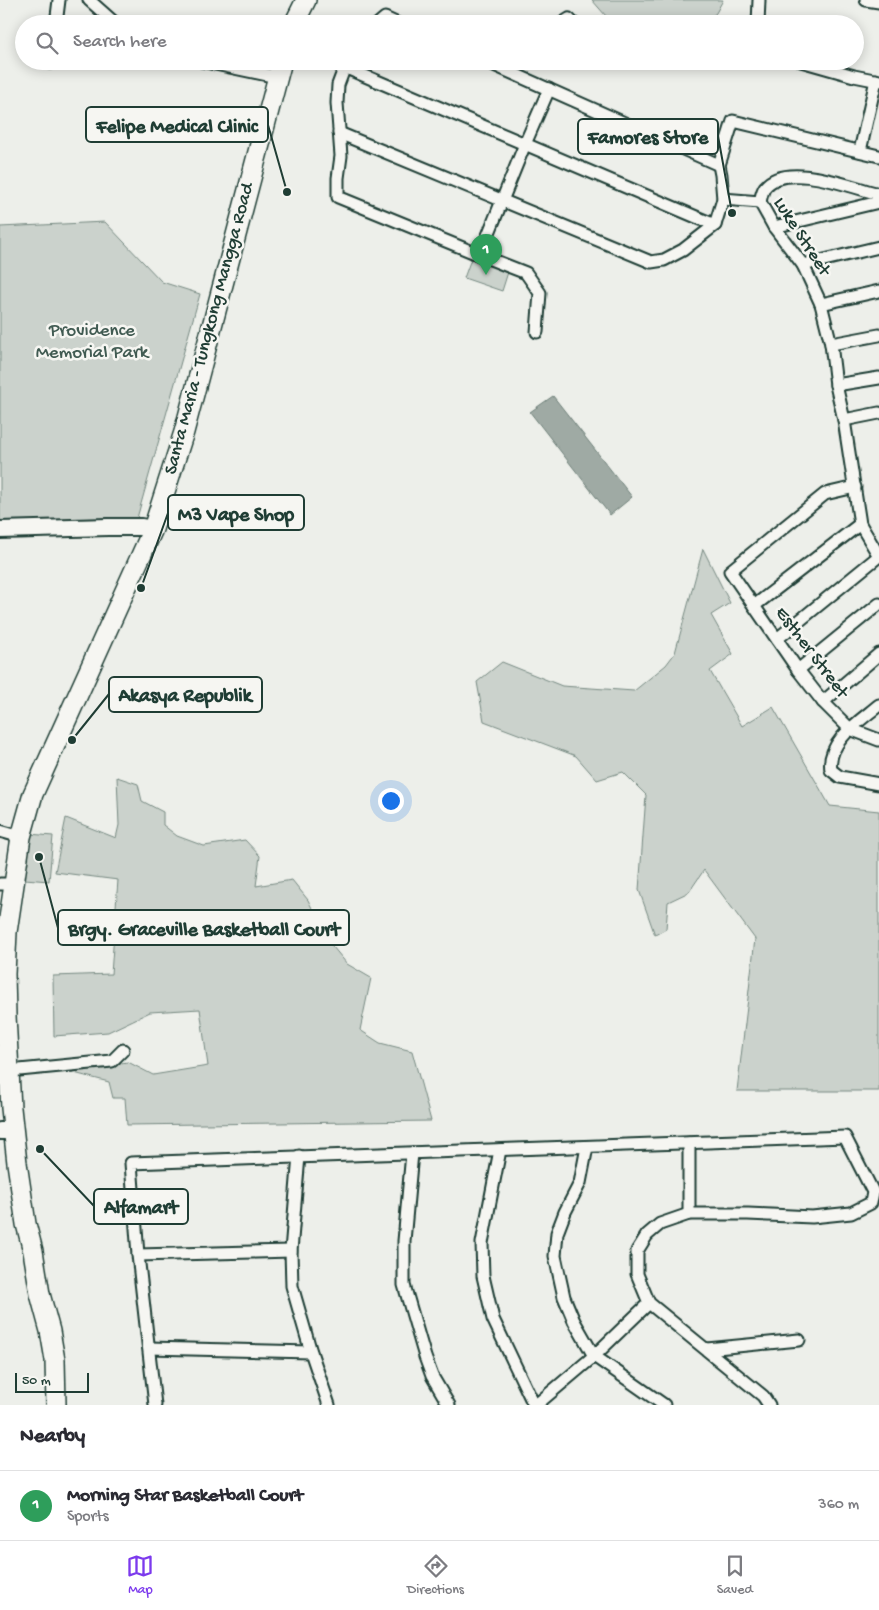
<!DOCTYPE html>
<html lang="en">
<head>
<meta charset="utf-8">
<style>
  body { margin:0; font-family:"Gochi Hand",sans-serif; background:#f7f7f7; color:#2b2b33 }
  .scale { position:absolute; left:15px; bottom:12px; width:74px; box-sizing:border-box; padding-left:5px; border:2px solid #1f3d34; border-top:0; font-size:14px; line-height:18px; white-space:nowrap; color:#1f3d34; -webkit-text-stroke:4px #f6f6f2; paint-order:stroke }
  .you { position:absolute; left:390px; top:800px; width:18px; height:18px; margin:-12px; border:4px solid #fff; border-radius:50%; background:#1a73e8; box-shadow:0 0 0 8px #1a73e833 }
  .badge { display:grid; place-items:center; width:32px; height:32px; border-radius:50%; background:#7c3aed; color:#fff; font-size:16px; font-weight:700 }
  .pin { position:absolute; translate:-50% -41px; filter:drop-shadow(0 1px 2px #0008) }
  .pin::after { content:''; position:absolute; top:26px; width:18px; height:15px; background:inherit; clip-path:polygon(0 0,100% 0,50% 100%) }
  .list { margin:0; padding:0; list-style:none }
  h2 { display:flex; justify-content:space-between; align-items:center; height:65px; margin:0; padding:0 20px; font-size:21px }
  h2 small { font-size:16px; font-weight:400; color:#7c7c81 }
  .list li { display:grid; grid-template-columns:32px 1fr auto; gap:15px; align-items:center; box-sizing:border-box; height:70px; padding:0 20px; border-top:1px solid #e1e1e2 }
  .list b { display:block; font-size:19px; white-space:nowrap }
  .list p { margin:0; font-size:16px; white-space:nowrap; color:#7c7c81 }
  .list em { font-size:16px; font-style:normal; color:#7c7c81 }
  .icon { flex:none; width:28px; height:28px; fill:none; stroke:currentColor; stroke-width:2; stroke-linecap:round; stroke-linejoin:round }
  .map { position:relative; flex:none; width:879px; height:1405px; overflow:hidden }
  .search { position:absolute; background:#fff; box-shadow:0 2px 12px #0003; left:15px; right:15px; top:15px; height:55px; display:flex; align-items:center; gap:12px; box-sizing:border-box; padding:0 18px; border-radius:28px; color:#7c7c81; font-size:19px }
  .sheet { height:135px; background:#fff }
  nav { display:flex; justify-content:space-around; align-items:center; box-sizing:border-box; height:70px; border-top:1px solid #e1e1e2; background:#fff; font-size:14px; color:#7c7c81 }
  nav a { display:grid; justify-items:center; gap:2px }
  nav .on { color:#7c3aed }
  .map>svg:first-child { display:block }
</style>
</head>
<body>
<div class="map">
<svg width="879" height="1405" viewBox="0 0 879 1405">
  <rect width="100%" height="100%" fill="#edefea"/>
  <filter id="ink" filterUnits="userSpaceOnUse"><feTurbulence type="fractalNoise" baseFrequency=".02" numOctaves="2"/><feDisplacementMap in="SourceGraphic" scale="10" xChannelSelector="R" yChannelSelector="G"/><feConvolveMatrix kernelMatrix="1 2 1 2 8 2 1 2 1" color-interpolation-filters="sRGB"/></filter>
  <g filter="url(#ink)">
    <g fill="#cbd2cc" stroke="#758880">
      <path d="M592 0H723L716 13 704 24H613Z"/>
      <path d="M105 222 162 282 200 294 137 518 0 521V227Z"/>
      <path d="M471 259 508 272 502 291 464 278Z"/>
      <path d="M703 549 730 603 711 615 733 654 710 671 742 726 773 707 830 806 879 811V1091H737L755 939 704 870 689 892 668 902 666 929 655 935 639 890 646 795 623 772 597 780 576 756 484 721 477 682 502 662 562 686 634 691 666 665 675 653Z"/>
      <path d="M117 777 138 784 142 801 163 812V825L177 836 204 846 245 840 260 856 256 886 292 880 308 900 328 941 347 964 371 978 360 1030 380 1043 412 1051 431 1121 127 1125 125 1098H113L109 1082 66 1071 128 1062 153 1075 208 1066 200 1009 150 1012 108 1032 54 1036 53 976 111 974 118 880 55 872 66 818 116 838 119 825Z"/>
      <path d="M29 834 53 836 49 881 25 879Z"/>
    </g>
    <path fill="#9faaa4" stroke="#6c7e77" d="M553 396 632 497 610 515 530 412Z"/>
    <g fill="none" stroke-linecap="round" stroke-linejoin="round">
      <g stroke="#1f3d34" stroke-width="15">
        <g id="street">
          <path d="M89 0 116 24"/>
          <path d="M866 0 879 2"/>
          <path d="M56 24 59 0"/>
          <path d="M378 24 385 18 398 24"/>
          <path d="M561 24 569 19 574 24"/>
          <path d="M758 24 759 0"/>
          <path d="M201 61 277 77"/>
          <path d="M330 61 715 225"/>
          <path d="M347 61 338 85 337 103 341 156 338 178V197L480 255"/>
          <path d="M485 61 719 165"/>
          <path d="M801 61 854 76 879 81"/>
          <path d="M50 63V61"/>
          <path d="M339 133 651 262 664 260 683 250 715 225 723 199 721 175 719 165 733 121 879 156"/>
          <path d="M860 151 876 80"/>
          <path d="M723 199 760 202"/>
          <path d="M760 202 774 227 803 265 821 304 831 344 836 385 844 420 860 524 879 556"/>
          <path d="M760 202C761 198 762 191 765 187 786 161 851 187 879 194"/>
          <path d="M774 227 879 202"/>
          <path d="M803 265 879 247"/>
          <path d="M821 304 879 291"/>
          <path d="M537 332 540 293 526 273 480 255 525 144 549 89"/>
          <path d="M831 344 879 335"/>
          <path d="M836 385 879 378"/>
          <path d="M844 420 879 413"/>
          <path d="M855 487 825 494 730 571 798 670 823 702 850 729 879 740"/>
          <path d="M754 606 860 524"/>
          <path d="M777 639 879 556"/>
          <path d="M798 670 879 604"/>
          <path d="M823 702 879 654"/>
          <path d="M879 705C860 721 826 742 831 770L840 777 879 784"/>
          <path d="M0 831 21 837"/>
          <path d="M0 884H13"/>
          <path d="M9 1071 112 1061 123 1050"/>
          <path d="M689 1143V1214"/>
          <path d="M587 1147 580 1183 565 1212 557 1233 555 1256 564 1297 574 1321 594 1356 664 1405"/>
          <path d="M500 1150 482 1243 483 1276 493 1319 534 1405"/>
          <path d="M412 1153 404 1241V1285L425 1357 432 1376 449 1405"/>
          <path d="M299 1156 291 1251 292 1286 311 1352 329 1405"/>
          <path d="M138 1255 291 1251"/>
          <path d="M149 1348 311 1352"/>
          <path d="M707 1349 799 1340"/>
          <path d="M155 1405 138 1255 131 1163 845 1137 873 1192 871 1203 851 1213 812 1217 748 1214H689L660 1224 647 1235 637 1251V1274L649 1303 763 1396 769 1405"/>
          <path d="M536 1405 594 1356 649 1303"/>
        </g>
      </g>
      <g stroke="#1f3d34" stroke-width="20">
        <g id="secondary">
          <path d="M0 530 108 527H141L153 529"/>
          <path d="M0 1131H13"/>
        </g>
      </g>
      <g stroke="#1f3d34" stroke-width="22">
        <g id="primary">
          <path d="M294 24 306 0"/>
          <path d="M56 1405 55 1360 50 1331 40 1294 33 1251 26 1224 17 1163 11 1108 6 1016 5 974 7 932 21 837 33 794 153 529 184 432 282 61"/>
        </g>
      </g>
      <use href="#street" stroke="#f6f6f2" stroke-width="11"/>
      <use href="#secondary" stroke="#f6f6f2" stroke-width="16"/>
      <use href="#primary" stroke="#f6f6f2" stroke-width="19"/>
    </g>
  </g>
  <g text-anchor="middle" dominant-baseline="central" stroke-width="5" stroke-linejoin="round" paint-order="stroke">
    <g font-size="19" fill="#1f3d34" stroke="#f6f6f2">
      <text transform="translate(801 237) rotate(57)">Luke Street</text>
      <text transform="translate(210 329) rotate(-75)">Santa Maria - Tungkong Mangga Road</text>
      <text transform="translate(811 653) rotate(53)">Esther Street</text>
    </g>
    <g font-size="19" fill="#415b52" stroke="#f6f6f2">
      <text x="92" y="331">Providence<tspan x="92" dy="22">Memorial Park</tspan></text>
    </g>
  </g>
  <path fill="none" stroke="#1f3d34" stroke-width="2" d="M287 192L268 125M732 213L718 136M141 588L168 513M72 740L109 694M39 857L58 928M40 1149L94 1206"/>
  <g fill="#1f3d34" stroke="#f6f6f2" stroke-width="2">
    <circle cx="287" cy="192" r="5"/>
    <circle cx="732" cy="213" r="5"/>
    <circle cx="141" cy="588" r="5"/>
    <circle cx="72" cy="740" r="5"/>
    <circle cx="39" cy="857" r="5"/>
    <circle cx="40" cy="1149" r="5"/>
  </g>
  <g fill="#f6f6f2" stroke="#1f3d34" stroke-width="2">
    <rect x="86" y="107" width="182" height="35" rx="5"/>
    <rect x="578" y="119" width="140" height="35" rx="5"/>
    <rect x="168" y="495" width="136" height="35" rx="5"/>
    <rect x="109" y="677" width="153" height="35" rx="5"/>
    <rect x="58" y="910" width="291" height="35" rx="5"/>
    <rect x="94" y="1189" width="94" height="35" rx="5"/>
  </g>
  <g font-size="20" text-anchor="middle" font-weight="bold" fill="#1f3d34">
    <text x="177" y="132">Felipe Medical Clinic</text>
    <text x="648" y="143">Famores Store</text>
    <text x="236" y="520">M3 Vape Shop</text>
    <text x="185" y="701">Akasya Republik</text>
    <text x="204" y="935">Brgy. Graceville Basketball Court</text>
    <text x="141" y="1213">Alfamart</text>
  </g>
</svg>
<div class="scale">50 m</div>
<div class="you"></div>
<div class="pin badge" style="left:486px;top:275px;background:#2e9e5b">1</div>
<div class="search"><svg class="icon" aria-label="search" viewBox="0 0 24 24"><circle cx="10" cy="10" r="6"/><path d="M15 15l6 6"/></svg>Search here</div>
</div>
<section class="sheet">
<h2>Nearby<small></small></h2>
<ul class="list">
<li><span class="badge" style="background:#2e9e5b">1</span><div><b>Morning Star Basketball Court</b><p>Sports</p></div><em>360 m</em></li>
</ul>
</section>
<nav>
<a class="on"><svg class="icon" aria-label="map" viewBox="0 0 24 24"><path d="M3 6l6-2 6 2 6-2v14l-6 2-6-2-6 2zM9 4v14M15 6v14"/></svg>Map</a>
<a><svg class="icon" aria-label="directions" viewBox="0 0 24 24"><path d="M12 3l9 9-9 9-9-9zM9 14v-3h6M13 9l2 2-2 2"/></svg>Directions</a>
<a><svg class="icon" aria-label="saved" viewBox="0 0 24 24"><path d="M7 4h10v16l-5-4-5 4z"/></svg>Saved</a>
</nav>
</body>
</html>
